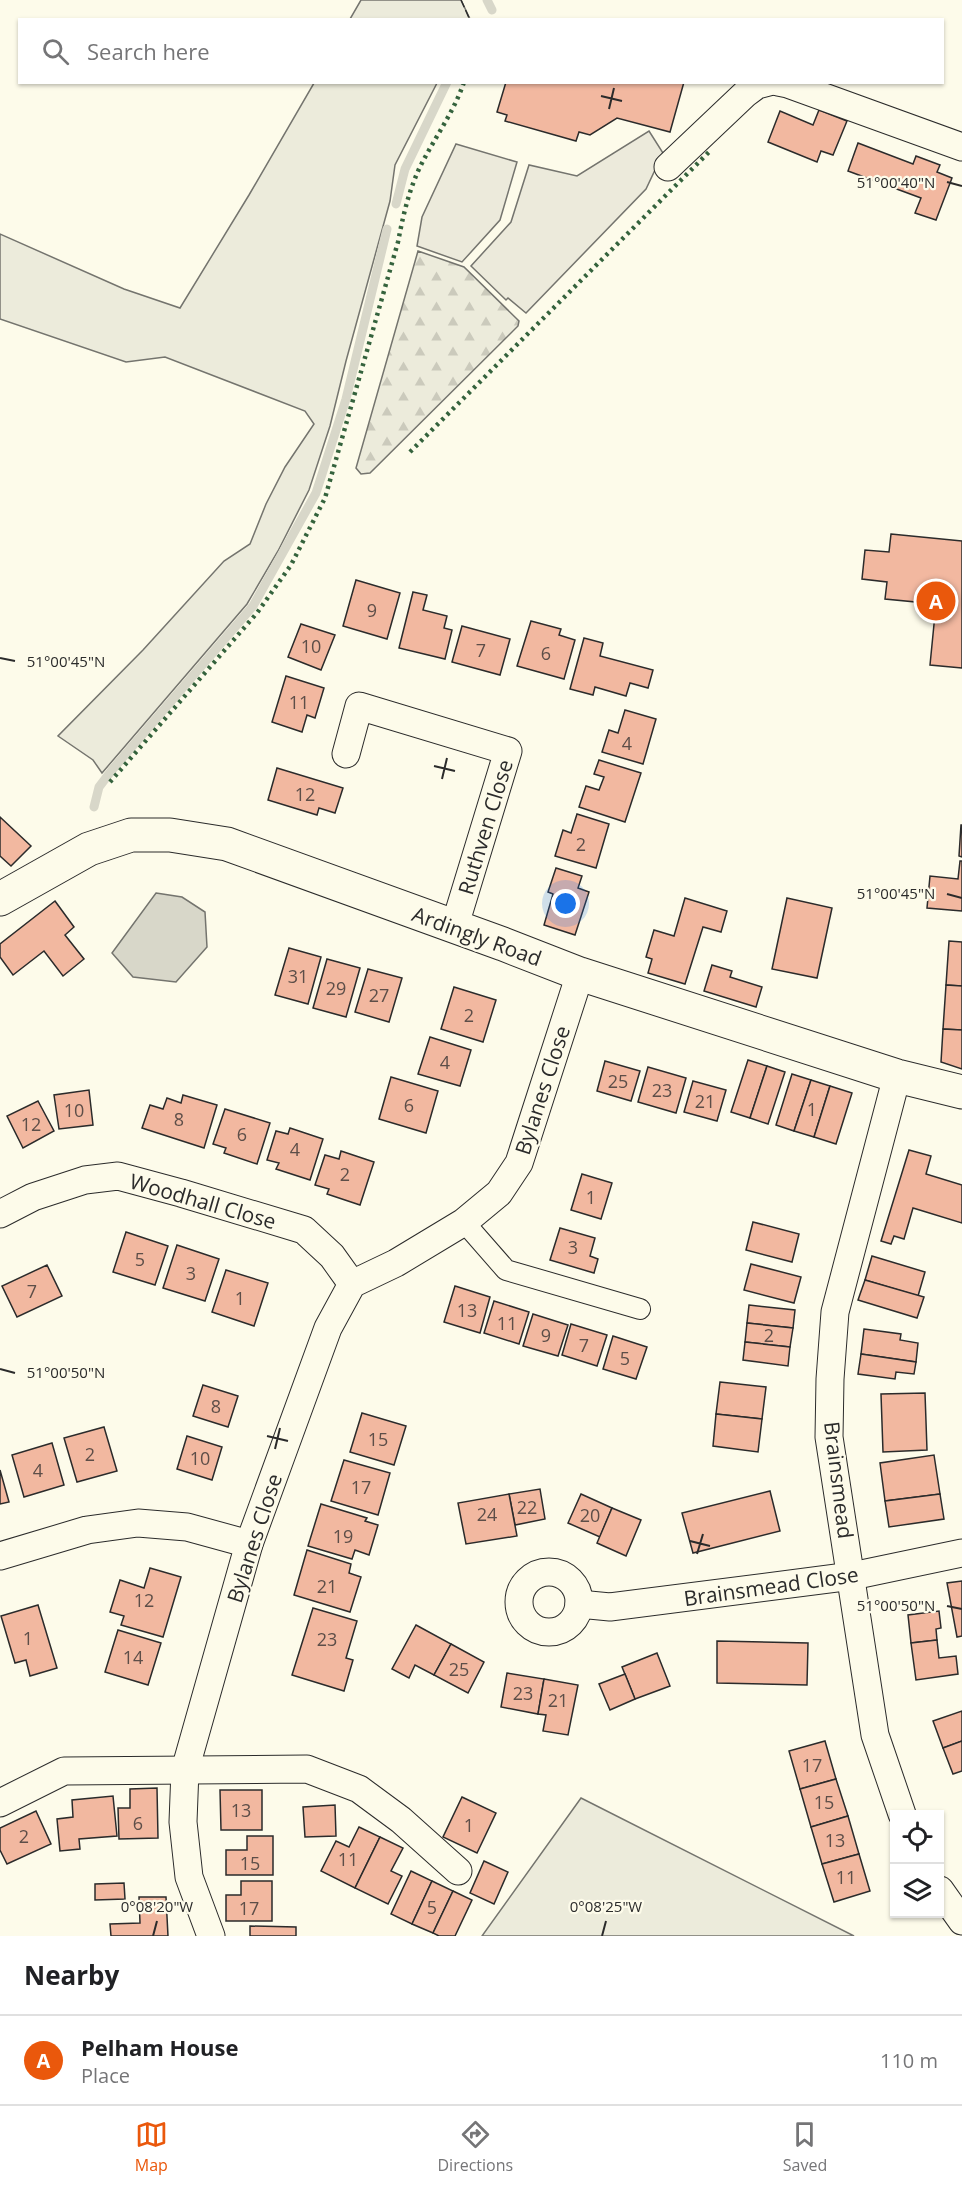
<!DOCTYPE html>
<html lang="en">
<head>
<meta charset="utf-8">
<style>
  body { margin:0; font-family:"Open Sans",sans-serif; background:#f2f2f2; color:#202124 }
  .controls { position:absolute; right:18px; bottom:18px; display:grid; overflow:hidden; border-radius:0px; box-shadow:0 2px 4px #0004 }
  .controls button { width:54px; height:54px; display:grid; place-items:center; padding:0; border:0; border-bottom:2px solid #e0e0e0; background:#fff; color:#202124; font:30px sans-serif }
  .you { position:absolute; left:566px; top:904px; width:21px; height:21px; margin:-15px; border:4px solid #fff; border-radius:50%; background:#1a73e8; box-shadow:0 0 0 9px #1a73e833 }
  .badge { display:grid; place-items:center; width:39px; height:39px; border-radius:50%; background:#ea580c; color:#fff; font-size:20px; font-weight:700 }
  .pin { position:absolute; translate:-50% -50%; border:3px solid #fff; box-shadow:0 2px 6px #0006 }
  .list { margin:0; padding:0; list-style:none }
  h2 { display:flex; justify-content:space-between; align-items:center; height:78px; margin:0; padding:0 24px; font-size:26px }
  h2 small { font-size:20px; font-weight:400; color:#757577 }
  .list li { display:grid; grid-template-columns:39px 1fr auto; gap:18px; align-items:center; box-sizing:border-box; height:90px; padding:0 24px; border-top:2px solid #e0e0e0 }
  .list b { display:block; font-size:22px; white-space:nowrap }
  .list p { margin:0; font-size:20px; white-space:nowrap; color:#757577 }
  .list em { font-size:20px; font-style:normal; color:#757577 }
  .icon { flex:none; width:33px; height:33px; fill:none; stroke:currentColor; stroke-width:2; stroke-linecap:round; stroke-linejoin:round }
  .map { position:relative; flex:none; width:962px; height:1936px; overflow:hidden }
  .search { position:absolute; background:#fff; box-shadow:0 2px 4px #0004; left:18px; right:18px; top:18px; height:66px; display:flex; align-items:center; gap:15px; box-sizing:border-box; padding:0 21px; border-radius:0px; color:#757577; font-size:22px }
  .sheet { height:168px; background:#fff }
  nav { display:flex; justify-content:space-around; align-items:center; box-sizing:border-box; height:84px; border-top:2px solid #e0e0e0; background:#fff; font-size:16px; color:#757577 }
  nav a { display:grid; justify-items:center; gap:3px }
  nav .on { color:#ea580c }
  .map>svg:first-child { display:block }
</style>
</head>
<body>
<div class="map">
<svg width="962" height="1936" viewBox="0 0 962 1936">
  <defs>
    <pattern id="forest-firs" width="22" height="20" patternUnits="userSpaceOnUse" patternTransform="scale(1.5)"><rect width="22" height="20" fill="#ecebdb"/><path d="M5 1l3.5 6h-7zM16 11l3.5 6h-7z" fill="#cbcabc"/></pattern>
  </defs>
  <rect width="100%" height="100%" fill="#fdfbea"/>
  <g fill="#ecebdb" stroke="#74746e" stroke-width="1.5">
    <path d="M361 0H461L470 19H350Z"/>
    <path d="M314 83H437L395 165 390 201 346 361 330 426 309 490 278 551 247 604 102 773 93 760 58 736 143 650 224 561 250 544 266 504 285 467 314 424 305 411 165 357 126 362 0 319V234L124 289 180 308 249 195Z"/>
    <path d="M581 1798 854 1936H482Z"/>
  </g>
  <path fill="url(#forest-firs)" stroke="#74746e" stroke-width="1.5" d="M418 251 464 267 519 321 518 326 370 473 361 474 356 468Z"/>
  <g fill="#eceadb" stroke="#74746e" stroke-width="1.5">
    <path d="M649 131 663 153 646 189 526 313 508 298 506 300 471 266 511 222 529 165 577 176Z"/>
    <path d="M456 144 517 162 500 220 462 262 417 246 422 217Z"/>
  </g>
  <path fill="#d8d7c9" stroke="#74746e" stroke-width="1.5" d="M156 893 182 897 205 912 207 947 176 982 133 977 112 953Z"/>
  <g fill="none" stroke-linecap="round" stroke-linejoin="round">
    <g stroke="#d8d7c9" stroke-width="9">
      <path d="M487 0 492 10"/>
      <path d="M396 204 405 169 447 82"/>
      <path d="M94 807 99 787 112 770 253 606 316 493 346 399 387 229"/>
    </g>
  </g>
  <g fill="#f2b8a0" stroke="#2b2b2b" stroke-width="1.5">
    <path d="M506 82H684L670 132 617 118 590 135 579 132 576 141 505 121 507 115 497 112Z"/>
    <path d="M819 110 847 121 833 155 821 151 817 162 768 142 780 111 813 125Z"/>
    <path d="M858 143 913 164 916 156 940 165 937 172 952 178 936 220 915 213 921 198 848 171Z"/>
    <path d="M891 534 962 541V668L930 665 936 604 885 599 887 582 862 579 865 550 889 552Z"/>
    <path d="M356 580 400 593 387 639 343 626Z"/>
    <path d="M413 592 427 595 423 610 447 616 444 628 452 630 445 659 399 648Z"/>
    <path d="M531 621 561 629 559 635 575 640 564 679 517 666Z"/>
    <path d="M301 624 335 635 321 670 288 657Z"/>
    <path d="M462 626 510 639 500 675 452 662Z"/>
    <path d="M584 638 603 643 600 656 653 670 648 688 630 683 626 696 595 687 593 695 570 689Z"/>
    <path d="M286 676 324 688 315 718 307 715 302 732 272 722Z"/>
    <path d="M625 710 656 719 643 764 602 752 609 730 618 733Z"/>
    <path d="M599 760 641 773 625 822 579 807 586 786 599 790 604 777 594 774Z"/>
    <path d="M277 768 343 788 335 813 319 808 317 815 268 800Z"/>
    <path d="M577 814 609 824 596 868 555 856 563 830 571 833Z"/>
    <path d="M0 817 31 846 11 866 0 856Z"/>
    <path d="M961 825H962V857L959 856Z"/>
    <path d="M960 861H962V911L927 908 930 876 958 879Z"/>
    <path d="M556 868 582 876 578 888 589 892 575 935 544 925 553 894 548 892Z"/>
    <path d="M685 898 727 911 721 932 703 927 685 984 648 973 652 959 646 957 654 930 674 936Z"/>
    <path d="M787 898 832 908 817 978 772 969Z"/>
    <path d="M55 901 74 927 65 935 84 959 63 976 44 951 13 975 0 957V944Z"/>
    <path d="M949 941 962 942V986L946 985Z"/>
    <path d="M289 948 321 957 308 1004 275 995Z"/>
    <path d="M327 959 360 968 346 1017 313 1008Z"/>
    <path d="M712 965 732 971 730 977 762 987 756 1007 704 991Z"/>
    <path d="M368 969 402 978 389 1022 355 1012Z"/>
    <path d="M946 985 962 986V1030L943 1029Z"/>
    <path d="M454 987 496 1000 483 1042 441 1029Z"/>
    <path d="M943 1029 962 1030V1069L941 1062Z"/>
    <path d="M430 1037 471 1050 460 1086 418 1074Z"/>
    <path d="M748 1060 767 1066 750 1118 731 1112Z"/>
    <path d="M605 1061 640 1071 631 1101 597 1091Z"/>
    <path d="M767 1066 785 1072 768 1124 750 1118Z"/>
    <path d="M648 1067 686 1078 676 1113 638 1102Z"/>
    <path d="M792 1074 811 1080 794 1131 776 1125Z"/>
    <path d="M391 1077 438 1091 426 1133 379 1119Z"/>
    <path d="M811 1080 830 1086 814 1137 794 1131Z"/>
    <path d="M693 1081 726 1090 717 1121 684 1112Z"/>
    <path d="M830 1086 852 1093 836 1144 814 1137Z"/>
    <path d="M89 1090 93 1125 59 1129 54 1095Z"/>
    <path d="M183 1095 217 1105 204 1148 142 1128 150 1105 163 1109 167 1098 181 1103Z"/>
    <path d="M38 1101 54 1131 23 1148 7 1116Z"/>
    <path d="M225 1109 270 1123 257 1164 224 1153 226 1148 213 1144Z"/>
    <path d="M290 1128 323 1139 310 1180 276 1169 279 1163 267 1160 276 1131 288 1134Z"/>
    <path d="M909 1150 931 1156 926 1174 962 1185V1223L913 1208 904 1239 894 1236 891 1244 881 1241Z"/>
    <path d="M341 1151 374 1162 360 1205 327 1194 329 1189 315 1185 325 1155 339 1159Z"/>
    <path d="M582 1174 612 1183 601 1219 571 1210Z"/>
    <path d="M753 1222 799 1234 792 1262 746 1250Z"/>
    <path d="M560 1228 595 1238 590 1256 598 1259 594 1273 550 1260Z"/>
    <path d="M126 1232 168 1246 155 1285 113 1272Z"/>
    <path d="M177 1245 219 1259 205 1301 163 1288Z"/>
    <path d="M872 1256 925 1272 918 1296 865 1280Z"/>
    <path d="M751 1264 801 1277 794 1303 744 1290Z"/>
    <path d="M47 1265 62 1296 17 1317 2 1286Z"/>
    <path d="M226 1270 268 1283 254 1326 212 1312Z"/>
    <path d="M865 1280 924 1297 917 1318 858 1300Z"/>
    <path d="M455 1286 490 1297 480 1333 444 1322Z"/>
    <path d="M494 1301 529 1312 519 1344 484 1333Z"/>
    <path d="M749 1305 795 1310 793 1328 747 1323Z"/>
    <path d="M533 1314 568 1325 558 1356 523 1346Z"/>
    <path d="M747 1323 793 1328 790 1347 745 1342Z"/>
    <path d="M571 1324 607 1335 597 1366 562 1355Z"/>
    <path d="M864 1329 901 1334 900 1340 918 1343 916 1362 861 1354Z"/>
    <path d="M613 1336 647 1347 636 1379 603 1369Z"/>
    <path d="M745 1342 790 1347 788 1366 743 1360Z"/>
    <path d="M861 1354 916 1362 914 1374 896 1372 895 1379 858 1374Z"/>
    <path d="M720 1382 766 1387 762 1419 716 1414Z"/>
    <path d="M203 1385 238 1396 228 1427 193 1416Z"/>
    <path d="M925 1393 927 1450 883 1452 881 1394Z"/>
    <path d="M362 1413 406 1426 394 1465 350 1452Z"/>
    <path d="M716 1414 762 1419 758 1452 713 1446Z"/>
    <path d="M104 1427 117 1471 77 1482 64 1438Z"/>
    <path d="M187 1436 222 1447 212 1480 177 1469Z"/>
    <path d="M52 1443 64 1485 24 1497 12 1455Z"/>
    <path d="M934 1455 940 1494 885 1501 880 1463Z"/>
    <path d="M344 1460 390 1473 378 1515 331 1501Z"/>
    <path d="M0 1470 9 1502 0 1504Z"/>
    <path d="M540 1489 545 1519 515 1525 509 1494Z"/>
    <path d="M770 1491 780 1531 693 1553 682 1513Z"/>
    <path d="M509 1494 517 1536 466 1544 458 1503Z"/>
    <path d="M581 1494 612 1508 600 1537 568 1523Z"/>
    <path d="M940 1494 944 1519 889 1527 885 1501Z"/>
    <path d="M321 1504 367 1518 365 1521 378 1525 369 1555 355 1550 352 1559 308 1546Z"/>
    <path d="M612 1508 641 1520 626 1556 597 1543Z"/>
    <path d="M307 1550 351 1564 349 1573 361 1577 350 1612 294 1595Z"/>
    <path d="M150 1568 181 1577 163 1637 121 1625 124 1616 110 1612 120 1580 144 1588Z"/>
    <path d="M962 1581V1636L957 1637 947 1583Z"/>
    <path d="M38 1605 57 1668 30 1676 26 1660 15 1663 1 1616Z"/>
    <path d="M313 1608 357 1621 346 1658 353 1660 344 1691 292 1675Z"/>
    <path d="M939 1611 941 1628 936 1629 937 1640 911 1643 908 1615Z"/>
    <path d="M416 1625 451 1644 434 1675 415 1665 409 1678 392 1669Z"/>
    <path d="M118 1630 161 1643 148 1685 105 1672Z"/>
    <path d="M937 1640 939 1658 956 1656 958 1674 916 1680 911 1643Z"/>
    <path d="M717 1641 808 1643 807 1685 717 1683Z"/>
    <path d="M451 1644 484 1662 468 1693 434 1675Z"/>
    <path d="M657 1653 670 1686 635 1699 622 1667Z"/>
    <path d="M507 1673 544 1679 538 1714 501 1707Z"/>
    <path d="M625 1674 635 1699 610 1710 599 1684Z"/>
    <path d="M544 1679 578 1685 568 1735 543 1731 546 1715 538 1714Z"/>
    <path d="M962 1711V1741L943 1748 933 1721Z"/>
    <path d="M825 1741 836 1779 800 1789 789 1751Z"/>
    <path d="M962 1741V1771L953 1774 943 1748Z"/>
    <path d="M836 1779 848 1816 811 1827 800 1789Z"/>
    <path d="M157 1788 158 1838 119 1839 118 1808H130V1789Z"/>
    <path d="M220 1790H262V1830H221Z"/>
    <path d="M113 1796 117 1836 79 1839 80 1849 60 1851 57 1819 73 1817 72 1800Z"/>
    <path d="M462 1797 496 1813 477 1853 443 1837Z"/>
    <path d="M335 1805 336 1836 305 1837 303 1807Z"/>
    <path d="M36 1811 51 1844 7 1864 0 1850V1828Z"/>
    <path d="M848 1816 859 1854 822 1864 811 1827Z"/>
    <path d="M359 1827 380 1837 355 1888 321 1871 336 1841 349 1847Z"/>
    <path d="M247 1836H273V1875H226V1850H247Z"/>
    <path d="M380 1837 403 1848 391 1871 402 1876 388 1904 355 1888Z"/>
    <path d="M859 1854 870 1891 834 1902 822 1864Z"/>
    <path d="M484 1861 508 1872 494 1904 470 1893Z"/>
    <path d="M411 1871 432 1881 412 1924 391 1914Z"/>
    <path d="M241 1881H272V1921H226V1895H241Z"/>
    <path d="M432 1881 453 1891 433 1933 412 1924Z"/>
    <path d="M124 1883 125 1899 95 1900V1884Z"/>
    <path d="M453 1891 472 1900 455 1936H439L433 1933Z"/>
    <path d="M139 1897H166L168 1936H111L110 1924 140 1923Z"/>
    <path d="M250 1926 296 1927V1936H250Z"/>
  </g>
  <g fill="none" stroke-linecap="round" stroke-linejoin="round">
    <g stroke="#2b2b2b" stroke-width="22">
      <path id="pedestrian" d="M464 1222 506 1270 640 1309"/>
    </g>
    <g stroke="#2b2b2b" stroke-width="29">
      <g id="minor">
        <path d="M778 82 788 84 962 147"/>
        <path d="M668 167 745 94 757 85 769 82"/>
        <path d="M346 754 359 706 508 751 454 928"/>
        <path d="M897 1076 835 1312 830 1379 829 1437 875 1735 902 1814"/>
        <path d="M0 1214 33 1197 85 1180 118 1176 181 1193 304 1230 332 1256 352 1284"/>
        <path d="M0 1556 87 1530 138 1523 187 1527 249 1544"/>
        <circle cx="549" cy="1602" r="30"/>
        <path d="M579 1604 610 1607 852 1576 962 1553"/>
        <path d="M0 1803 64 1771 307 1769 359 1789 401 1820 458 1871"/>
        <path d="M940 1890 962 1921"/>
        <path d="M211 1936 189 1877 183 1822 185 1770 249 1544 328 1328 352 1284 396 1263 464 1222 499 1193 519 1163 580 974"/>
      </g>
    </g>
    <g stroke="#2b2b2b" stroke-width="35">
      <path id="tertiary" d="M0 899 89 849 131 835H170L227 844 503 944 580 974 897 1076 962 1092"/>
    </g>
    <use href="#pedestrian" stroke="#fdfbea" stroke-width="20"/>
    <use href="#minor" stroke="#fdfbea" stroke-width="27"/>
    <use href="#tertiary" stroke="#fdfbea" stroke-width="33"/>
    <g stroke="#34623c" stroke-width="4.5" stroke-dasharray="3 4.5" stroke-linecap="butt">
      <path d="M410 452 710 151"/>
      <path d="M110 782 257 613 291 565 325 498 398 242C403 216 409 189 421 165 435 137 454 112 464 82"/>
    </g>
    <path stroke="#2b2b2b" stroke-width="1.5" stroke-dasharray="8 3" stroke-linecap="butt" d="M461 0 470 20"/>
  </g>
  <path fill="none" stroke="#2b2b2b" stroke-width="2" d="M601 96 622 101M609 109 614 88M947 182 962 186M0 658 15 661M434 766 455 771M442 779 447 758M947 894 962 898M0 1369 15 1373M267 1436 288 1441M275 1449 280 1428M690 1541 710 1546M697 1554 703 1534M947 1606 962 1609M153 1936 157 1921M602 1936 606 1921"/>
  <g text-anchor="middle" dominant-baseline="central" stroke-width="4.5" stroke-linejoin="round" paint-order="stroke">
    <g font-size="18" fill="#5d4e48">
      <text x="372" y="610">9</text>
      <text x="311" y="646">10</text>
      <text x="481" y="650">7</text>
      <text x="546" y="653">6</text>
      <text x="299" y="702">11</text>
      <text x="627" y="743">4</text>
      <text x="305" y="794">12</text>
      <text x="581" y="844">2</text>
      <text x="298" y="976">31</text>
      <text x="336" y="988">29</text>
      <text x="379" y="995">27</text>
      <text x="469" y="1015">2</text>
      <text x="445" y="1062">4</text>
      <text x="618" y="1081">25</text>
      <text x="662" y="1090">23</text>
      <text x="705" y="1101">21</text>
      <text x="409" y="1105">6</text>
      <text x="812" y="1109">1</text>
      <text x="74" y="1110">10</text>
      <text x="179" y="1119">8</text>
      <text x="31" y="1124">12</text>
      <text x="242" y="1134">6</text>
      <text x="295" y="1149">4</text>
      <text x="345" y="1174">2</text>
      <text x="591" y="1197">1</text>
      <text x="573" y="1247">3</text>
      <text x="140" y="1259">5</text>
      <text x="191" y="1273">3</text>
      <text x="32" y="1291">7</text>
      <text x="240" y="1298">1</text>
      <text x="467" y="1310">13</text>
      <text x="507" y="1323">11</text>
      <text x="546" y="1335">9</text>
      <text x="769" y="1335">2</text>
      <text x="584" y="1345">7</text>
      <text x="625" y="1358">5</text>
      <text x="216" y="1406">8</text>
      <text x="378" y="1439">15</text>
      <text x="90" y="1454">2</text>
      <text x="200" y="1458">10</text>
      <text x="38" y="1470">4</text>
      <text x="361" y="1487">17</text>
      <text x="527" y="1507">22</text>
      <text x="487" y="1514">24</text>
      <text x="590" y="1515">20</text>
      <text x="343" y="1536">19</text>
      <text x="327" y="1586">21</text>
      <text x="144" y="1600">12</text>
      <text x="28" y="1638">1</text>
      <text x="327" y="1639">23</text>
      <text x="133" y="1657">14</text>
      <text x="459" y="1669">25</text>
      <text x="523" y="1693">23</text>
      <text x="558" y="1700">21</text>
      <text x="812" y="1765">17</text>
      <text x="824" y="1802">15</text>
      <text x="241" y="1810">13</text>
      <text x="138" y="1823">6</text>
      <text x="469" y="1825">1</text>
      <text x="24" y="1836">2</text>
      <text x="835" y="1840">13</text>
      <text x="348" y="1859">11</text>
      <text x="250" y="1863">15</text>
      <text x="846" y="1877">11</text>
      <text x="432" y="1907">5</text>
      <text x="249" y="1908">17</text>
    </g>
    <g font-size="21" fill="#2b2b2b" stroke="#fdfbea">
      <text transform="translate(485 827) rotate(-73)">Ruthven Close</text>
      <text transform="translate(477 936) rotate(20)">Ardingly Road</text>
      <text transform="translate(542 1090) rotate(-72)">Bylanes Close</text>
      <text transform="translate(203 1201) rotate(16)">Woodhall Close</text>
      <text transform="translate(839 1480) rotate(83)">Brainsmead</text>
      <text transform="translate(254 1538) rotate(-72)">Bylanes Close</text>
      <text transform="translate(771 1586) rotate(-8)">Brainsmead Close</text>
    </g>
  </g>
  <g font-size="15" text-anchor="middle" fill="#2b2b2b" stroke="#fdfbea" stroke-width="4.5" stroke-linejoin="round" paint-order="stroke">
    <text x="896" y="188">51°00'40"N</text>
    <text x="66" y="667">51°00'45"N</text>
    <text x="896" y="899">51°00'45"N</text>
    <text x="66" y="1378">51°00'50"N</text>
    <text x="896" y="1611">51°00'50"N</text>
    <text x="157" y="1912">0°08'20"W</text>
    <text x="606" y="1912">0°08'25"W</text>
  </g>
</svg>
<div class="controls">
<button><svg class="icon" aria-label="locate" viewBox="0 0 24 24"><circle cx="12" cy="12" r="6"/><path d="M12 2v4M12 18v4M2 12h4M18 12h4"/></svg></button>
<button><svg class="icon" aria-label="layers" viewBox="0 0 24 24"><path d="M12 4l9 5-9 5-9-5zM3 14l9 5 9-5"/></svg></button>
</div>
<div class="you"></div>
<div class="pin badge" style="left:936px;top:601px">A</div>
<div class="search"><svg class="icon" aria-label="search" viewBox="0 0 24 24"><circle cx="10" cy="10" r="6"/><path d="M15 15l6 6"/></svg>Search here</div>
</div>
<section class="sheet">
<h2>Nearby<small></small></h2>
<ul class="list">
<li><span class="badge">A</span><div><b>Pelham House</b><p>Place</p></div><em>110 m</em></li>
</ul>
</section>
<nav>
<a class="on"><svg class="icon" aria-label="map" viewBox="0 0 24 24"><path d="M3 6l6-2 6 2 6-2v14l-6 2-6-2-6 2zM9 4v14M15 6v14"/></svg>Map</a>
<a><svg class="icon" aria-label="directions" viewBox="0 0 24 24"><path d="M12 3l9 9-9 9-9-9zM9 14v-3h6M13 9l2 2-2 2"/></svg>Directions</a>
<a><svg class="icon" aria-label="saved" viewBox="0 0 24 24"><path d="M7 4h10v16l-5-4-5 4z"/></svg>Saved</a>
</nav>
</body>
</html>
